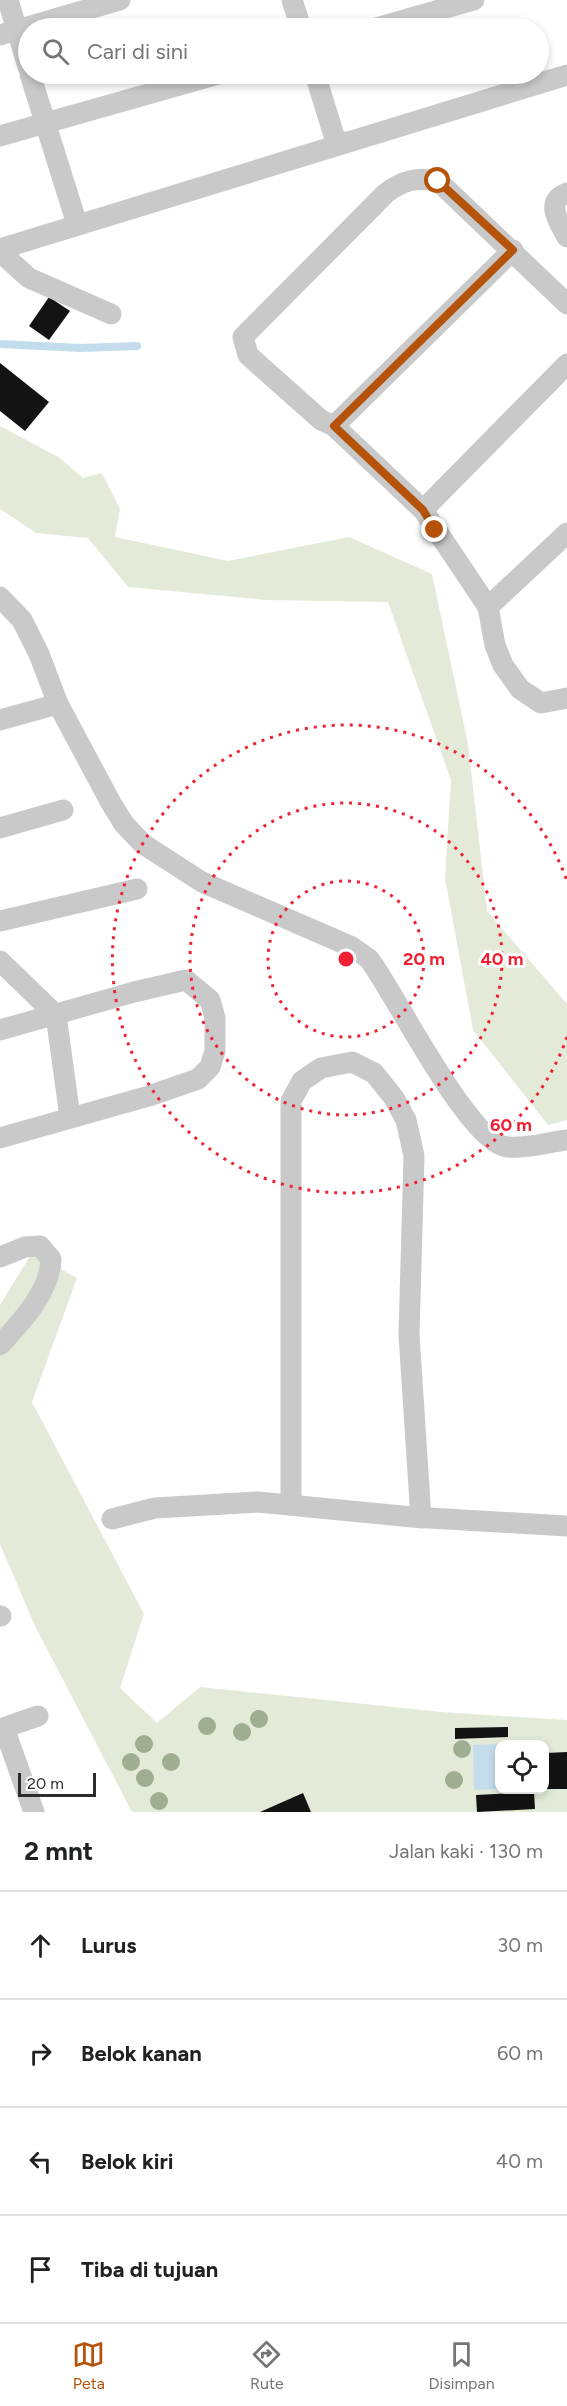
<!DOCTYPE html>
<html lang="id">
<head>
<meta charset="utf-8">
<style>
  body { margin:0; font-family:Figtree,sans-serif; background:#f6f6f6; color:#202124 }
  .controls { position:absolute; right:18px; bottom:18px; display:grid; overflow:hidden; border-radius:12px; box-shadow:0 3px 9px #0003 }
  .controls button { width:54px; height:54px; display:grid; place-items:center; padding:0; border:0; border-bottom:2px solid #e0e0e0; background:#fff; color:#202124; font:30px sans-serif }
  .scale { position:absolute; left:18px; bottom:15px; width:78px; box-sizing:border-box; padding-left:6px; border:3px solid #2c2c2c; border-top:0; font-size:16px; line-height:21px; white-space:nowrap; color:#2c2c2c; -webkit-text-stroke:4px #fff; paint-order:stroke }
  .stop { position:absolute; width:18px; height:18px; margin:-14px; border:4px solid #b45309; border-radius:50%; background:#fff }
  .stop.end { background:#b45309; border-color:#fff; box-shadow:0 2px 6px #0008 }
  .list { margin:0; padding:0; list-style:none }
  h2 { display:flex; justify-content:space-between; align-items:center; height:78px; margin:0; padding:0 24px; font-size:26px }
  h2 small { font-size:20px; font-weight:400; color:#757577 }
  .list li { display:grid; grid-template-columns:39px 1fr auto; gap:18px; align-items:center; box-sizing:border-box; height:108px; padding:0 24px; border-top:2px solid #e0e0e0 }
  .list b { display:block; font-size:22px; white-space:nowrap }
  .list em { font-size:20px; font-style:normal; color:#757577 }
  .icon { flex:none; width:33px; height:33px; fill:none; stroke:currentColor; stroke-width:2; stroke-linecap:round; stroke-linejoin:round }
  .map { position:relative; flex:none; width:567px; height:1812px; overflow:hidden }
  .search { position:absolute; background:#fff; box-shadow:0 3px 9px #0003; left:18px; right:18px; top:18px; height:66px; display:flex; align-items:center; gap:15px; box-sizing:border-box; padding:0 21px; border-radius:33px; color:#757577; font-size:22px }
  .sheet { height:510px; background:#fff }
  nav { display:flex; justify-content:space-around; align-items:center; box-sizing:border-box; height:84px; border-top:2px solid #e0e0e0; background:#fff; font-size:16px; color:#757577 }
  nav a { display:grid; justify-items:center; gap:3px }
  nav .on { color:#b45309 }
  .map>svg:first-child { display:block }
</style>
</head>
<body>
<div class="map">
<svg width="567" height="1812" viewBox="0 0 567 1812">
  <rect width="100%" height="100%" fill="#fff"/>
  <g fill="#e3ebd8" fill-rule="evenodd">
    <path d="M0 426 60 458 83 478 102 473 120 509 115 537 228 561 349 537 432 574 468 744 487 911 567 1004V1120L548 1125 473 1030 445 878 451 780 388 602 267 600 128 587 88 538 36 533 0 509Z"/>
    <path d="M32 1253 77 1278 32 1402 144 1614 120 1688 157 1723 200 1687 441 1712 567 1720V1812H132L35 1626 0 1544V1305ZM500 1744H544V1790H500Z"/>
  </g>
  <path fill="#c3dded" d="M538 1743 500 1744 499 1789 474 1790 473 1745Z"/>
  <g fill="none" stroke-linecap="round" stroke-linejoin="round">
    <path stroke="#c3dded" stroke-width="8" d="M0 344 81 348 137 346"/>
  </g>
  <g fill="#131313">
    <path d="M49 297 70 311 49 340 29 326Z"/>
    <path d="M0 363 49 402 25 431 0 411Z"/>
    <path d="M508 1727V1737L455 1739V1728Z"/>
    <path d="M567 1752V1789H547L546 1753Z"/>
    <path d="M534 1792 535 1809 477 1812 476 1795Z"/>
    <path d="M303 1793 311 1812H260Z"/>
  </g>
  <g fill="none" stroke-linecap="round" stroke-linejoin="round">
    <g stroke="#c9c9c9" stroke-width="21">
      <path d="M8 0 28 67"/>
      <path d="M292 0 301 28"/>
      <path d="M376 28 474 0"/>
      <path d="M0 35 120 0"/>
      <path d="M30 74 77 224"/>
      <path d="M315 74 336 142H346"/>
      <path d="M0 136 219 74"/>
      <path d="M567 193C544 202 559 222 567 237"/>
      <path d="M0 249 567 75"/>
      <path d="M0 252 29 278 111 314"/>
      <path d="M567 304 438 181C418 177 403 180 386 193L243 337 248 355 321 420 334 426 423 510 488 607 495 645 503 665 520 689 541 703 567 698"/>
      <path d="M334 426 513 250"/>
      <path d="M423 510 567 364"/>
      <path d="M0 597 22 620 39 654 58 704 111 803 124 824 143 844 202 882 352 947 369 959C395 993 469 1144 508 1147 527 1149 548 1142 567 1140"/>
      <path d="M488 607 567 533"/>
      <path d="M0 720 58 704"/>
      <path d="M0 828 63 810"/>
      <path d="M0 921 137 889"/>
      <path d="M0 961 56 1015 70 1117"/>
      <path d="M0 1030 134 992 186 980 210 1000 215 1018V1051L210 1067 198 1079 149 1096 0 1138"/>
      <path d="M0 1257 25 1247 40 1246 51 1259C50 1292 21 1322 0 1345"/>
      <path d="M291 1504V1101L302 1081 321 1068 352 1062 374 1073 394 1098 406 1120 414 1156 409 1335 421 1518"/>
      <path d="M112 1519 155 1508 258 1502 412 1517 567 1526"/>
      <path d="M0 1616H1"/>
      <path d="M4 1728 34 1812"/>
      <path d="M0 1729 38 1716"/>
    </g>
  </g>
  <g fill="#9fad91">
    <circle cx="259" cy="1719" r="9"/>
    <circle cx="207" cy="1726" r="9"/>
    <circle cx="242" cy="1732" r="9"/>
    <circle cx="144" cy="1744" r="9"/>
    <circle cx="462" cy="1749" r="9"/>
    <circle cx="131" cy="1762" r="9"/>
    <circle cx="171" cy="1762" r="9"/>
    <circle cx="145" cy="1778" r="9"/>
    <circle cx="454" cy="1780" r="9"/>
    <circle cx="159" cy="1801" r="9"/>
  </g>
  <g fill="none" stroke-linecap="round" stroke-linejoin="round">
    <path stroke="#b45309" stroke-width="8" d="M435 530 423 510 334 426 513 250 438 181"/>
  </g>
  <g fill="none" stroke="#f02133" stroke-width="3" stroke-dasharray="3 6">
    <circle cx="346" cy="959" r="78"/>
    <circle cx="346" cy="959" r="156"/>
    <path d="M567 1037A234 234 0 1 1 567 881"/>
  </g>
  <circle cx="346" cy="959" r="9" fill="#f02133" stroke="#fff" stroke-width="3"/>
  <g font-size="18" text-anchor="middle" font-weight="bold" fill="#f02133" stroke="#fff" stroke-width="6" stroke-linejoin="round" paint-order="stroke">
    <text x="424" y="965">20 m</text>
    <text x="502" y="965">40 m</text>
    <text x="511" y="1131">60 m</text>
  </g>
</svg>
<div class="controls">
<button><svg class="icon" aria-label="locate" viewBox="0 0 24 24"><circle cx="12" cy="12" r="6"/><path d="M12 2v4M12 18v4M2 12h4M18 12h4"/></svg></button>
</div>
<div class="scale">20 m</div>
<div class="stop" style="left:438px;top:181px"></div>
<div class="stop end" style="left:435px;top:530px"></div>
<div class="search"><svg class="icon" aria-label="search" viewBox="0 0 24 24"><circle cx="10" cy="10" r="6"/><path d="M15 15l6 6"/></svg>Cari di sini</div>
</div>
<section class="sheet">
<h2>2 mnt<small>Jalan kaki · 130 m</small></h2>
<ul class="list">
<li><svg class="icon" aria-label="ahead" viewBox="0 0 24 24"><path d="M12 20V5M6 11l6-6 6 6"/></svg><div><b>Lurus</b></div><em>30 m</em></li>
<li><svg class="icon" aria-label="right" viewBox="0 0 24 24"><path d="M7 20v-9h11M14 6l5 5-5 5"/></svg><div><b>Belok kanan</b></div><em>60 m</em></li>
<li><svg class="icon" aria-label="left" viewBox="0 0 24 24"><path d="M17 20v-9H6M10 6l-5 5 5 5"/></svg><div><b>Belok kiri</b></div><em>40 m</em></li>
<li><svg class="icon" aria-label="arrive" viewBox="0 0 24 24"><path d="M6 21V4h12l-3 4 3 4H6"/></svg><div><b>Tiba di tujuan</b></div></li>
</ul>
</section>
<nav>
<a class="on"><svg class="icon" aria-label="map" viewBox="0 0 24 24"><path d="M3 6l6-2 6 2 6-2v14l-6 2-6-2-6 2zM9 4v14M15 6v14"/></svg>Peta</a>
<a><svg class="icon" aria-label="directions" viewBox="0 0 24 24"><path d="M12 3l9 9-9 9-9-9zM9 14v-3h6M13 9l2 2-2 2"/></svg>Rute</a>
<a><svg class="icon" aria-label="saved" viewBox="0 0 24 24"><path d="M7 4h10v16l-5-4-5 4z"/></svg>Disimpan</a>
</nav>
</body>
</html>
